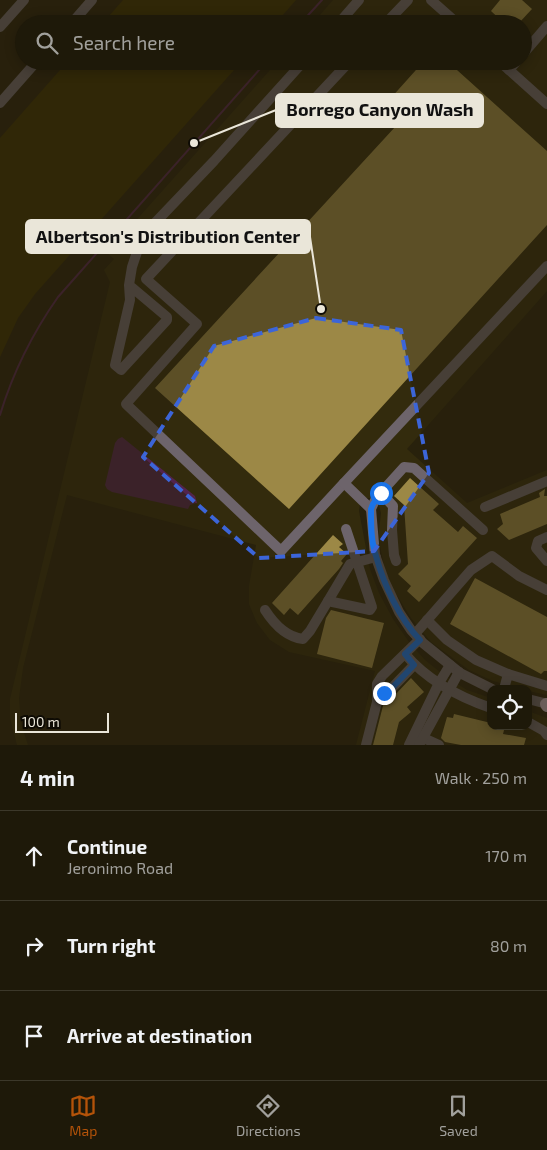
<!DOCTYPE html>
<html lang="en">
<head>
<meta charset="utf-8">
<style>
  body { margin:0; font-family:"Exo 2",sans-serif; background:#262212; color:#f1f3f6 }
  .controls { position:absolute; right:15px; bottom:15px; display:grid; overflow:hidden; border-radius:10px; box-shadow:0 2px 12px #0003 }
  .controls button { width:45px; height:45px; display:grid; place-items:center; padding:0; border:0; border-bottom:1px solid #3c382a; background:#1e1909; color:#f1f3f6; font:25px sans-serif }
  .scale { position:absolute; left:15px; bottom:12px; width:94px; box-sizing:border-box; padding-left:5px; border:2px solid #eae6d9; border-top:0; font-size:14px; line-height:18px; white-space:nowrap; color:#eae6d9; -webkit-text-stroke:4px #0e0b04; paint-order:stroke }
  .stop { position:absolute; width:15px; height:15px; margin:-11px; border:4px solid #1a73e8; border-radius:50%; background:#fff }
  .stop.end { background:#1a73e8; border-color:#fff; box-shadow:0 1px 5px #0008 }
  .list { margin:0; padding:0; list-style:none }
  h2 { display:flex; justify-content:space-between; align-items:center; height:65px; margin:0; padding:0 20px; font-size:21px }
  h2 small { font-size:16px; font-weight:400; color:#a1a09c }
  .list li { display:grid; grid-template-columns:32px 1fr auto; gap:15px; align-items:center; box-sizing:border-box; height:90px; padding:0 20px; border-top:1px solid #3c382a }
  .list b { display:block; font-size:19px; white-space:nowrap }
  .list p { margin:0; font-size:16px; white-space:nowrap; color:#a1a09c }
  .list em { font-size:16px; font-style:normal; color:#a1a09c }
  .icon { flex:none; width:28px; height:28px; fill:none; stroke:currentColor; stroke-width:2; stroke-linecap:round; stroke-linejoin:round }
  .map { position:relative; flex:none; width:547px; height:745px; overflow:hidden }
  .search { position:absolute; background:#1e1909; box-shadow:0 2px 12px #0003; left:15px; right:15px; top:15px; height:55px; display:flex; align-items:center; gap:12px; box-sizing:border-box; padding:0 18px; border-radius:28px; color:#a1a09c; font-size:19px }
  .sheet { height:335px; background:#1e1909 }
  nav { display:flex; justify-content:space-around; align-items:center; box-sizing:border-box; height:70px; border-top:1px solid #3c382a; background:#1e1909; font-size:14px; color:#a1a09c }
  nav a { display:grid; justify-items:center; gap:2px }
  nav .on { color:#b45309 }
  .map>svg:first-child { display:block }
</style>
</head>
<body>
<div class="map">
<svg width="547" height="745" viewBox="0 0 547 745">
  <rect width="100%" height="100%" fill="#28210c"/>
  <path fill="#332b0d" d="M333 0H547V291L407 449 467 503 547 470V695L528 691V689H520L493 681 469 670 431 642 411 618 395 592 385 571 380 546 379 530 381 513 378 502 373 498H367L360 504 359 511 370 569 379 593 393 619 409 642 425 660 445 676 467 690 491 698V726H528V711L547 718V745H356L375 671 289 652 270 640 257 623 249 604V586L256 545 67 495 23 668 19 698 21 724 28 745H17L10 718V699L110 282 104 270 114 259 107 253 278 61H523V24H312Z"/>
  <g fill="#3b2f00">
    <path d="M123 0H296L275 24H102Z"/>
    <path d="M68 61H242L35 294 18 318 0 357V138Z"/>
  </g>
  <path fill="#52244c" d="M122 437 195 496 197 503 190 505 188 509 112 492 107 489 105 485 115 443 118 439Z"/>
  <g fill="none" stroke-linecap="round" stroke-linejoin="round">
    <g stroke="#52244c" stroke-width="2">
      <path d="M300 24 322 0"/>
      <path d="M0 415C13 372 32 334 58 297L267 61"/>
    </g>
  </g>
  <g fill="#9c8846">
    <path d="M500 0H522L532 9 518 24H505L491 11Z"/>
    <path d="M424 61H447L547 151V225L289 509 155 388 407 114 390 99Z"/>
    <path d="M410 478 439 504 433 510 458 532 463 526 477 538 419 602 407 591 411 586 398 574 408 564 404 505 394 496Z"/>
    <path d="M545 489 544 496H547V524L509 540 497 529 503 524 500 514 540 497 539 493Z"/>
    <path d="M333 535 343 544 339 547 347 554 341 561 343 563 339 569 298 615 290 608 284 615 272 603Z"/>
    <path d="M475 578 547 617V671H544L541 674 450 624Z"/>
    <path d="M331 610 384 623 372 668 317 654 326 618Z"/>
    <path d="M411 678 424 692 407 707 411 712 399 722 393 745H373L384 702 394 696Z"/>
    <path d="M454 714 491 723V726H505L503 734 526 738 524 745H461L445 742 441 738 447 717 453 718Z"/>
  </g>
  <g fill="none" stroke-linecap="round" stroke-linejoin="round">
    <g stroke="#6d646b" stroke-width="10">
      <path d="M431 0 458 24"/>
      <path d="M71 24 92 0"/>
      <path d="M338 24 359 0"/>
      <path d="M385 24 408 0"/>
      <path d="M0 27 24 0"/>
      <path d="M523 54 547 26"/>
      <path d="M499 61 547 104"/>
      <path d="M509 70 517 61"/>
      <path d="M0 103 37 61"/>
      <path d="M129 285 167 317V320L121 370 115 365 130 300 129 285 132 267 137 252 152 226 214 161 304 61"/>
      <path d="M344 483 281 551 126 404 197 324 146 279 350 61"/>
      <path d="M381 493 393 506 392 530 394 555 396 561"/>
      <path d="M485 507 547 481"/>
      <path d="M371 509 344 483 547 266"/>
      <path d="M483 530 414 468 404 467 376 498 371 509 375 555 384 580 399 612 411 630 423 643 460 673 492 689"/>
      <path d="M547 537 538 541 536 548 547 561"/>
      <path d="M328 601 350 564 376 557"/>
      <path d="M265 610C274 624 286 637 303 639L310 631 328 601 370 610 372 607 346 529"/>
      <path d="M427 620 447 640 476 660 508 674"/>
      <path d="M415 634 471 570 492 556 519 576 547 590"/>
      <path d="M405 654C427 680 459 697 491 708"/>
      <path d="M504 689 508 674 547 686"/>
      <path d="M377 694 389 691 414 665"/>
      <path d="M528 699 547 704"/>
      <path d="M528 722 544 731 547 735"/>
      <path d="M417 735 439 745"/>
      <path d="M366 745 377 702V684L382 676 420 639"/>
      <path d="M409 745 439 683 450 665"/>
      <path d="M419 745 459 672"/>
    </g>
    <path stroke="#baa7b6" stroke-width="12" d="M546 704 547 706"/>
  </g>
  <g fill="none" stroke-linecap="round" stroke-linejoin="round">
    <path stroke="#1a73e8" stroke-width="6" d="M381 493 373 504 371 509C371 525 371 542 376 556 384 585 399 618 420 640L405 654 414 665 389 691 384 693"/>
  </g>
  <path d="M0 0H547V745H0ZM316 318 401 330 429 473 374 551 259 558 143 457 214 346Z" fill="#28210c" fill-opacity=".55" fill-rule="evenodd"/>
  <path fill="none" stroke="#3c65d8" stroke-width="4" stroke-dasharray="10 6" stroke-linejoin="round" d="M316 318 401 330 429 473 374 551 259 558 143 457 214 346Z"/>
  <path fill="none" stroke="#eae6d9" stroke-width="2" d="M194 143L276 110M321 309L310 237"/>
  <g fill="#eae6d9" stroke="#0e0b04" stroke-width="2">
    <circle cx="194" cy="143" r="5"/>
    <circle cx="321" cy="309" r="5"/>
  </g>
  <g fill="#eae6d9" stroke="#eae6d9" stroke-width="2">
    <rect x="276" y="94" width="207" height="33" rx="5"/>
    <rect x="26" y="220" width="284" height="33" rx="5"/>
  </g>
  <g font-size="18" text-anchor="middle" font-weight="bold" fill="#111">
    <text x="380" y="116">Borrego Canyon Wash</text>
    <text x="168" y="243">Albertson's Distribution Center</text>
  </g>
</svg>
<div class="controls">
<button><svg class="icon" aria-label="locate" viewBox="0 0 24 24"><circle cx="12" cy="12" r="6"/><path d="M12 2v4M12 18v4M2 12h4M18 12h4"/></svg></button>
</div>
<div class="scale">100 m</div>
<div class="stop" style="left:381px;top:493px"></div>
<div class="stop end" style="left:384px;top:693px"></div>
<div class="search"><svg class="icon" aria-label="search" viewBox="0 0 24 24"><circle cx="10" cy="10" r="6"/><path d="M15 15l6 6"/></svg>Search here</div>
</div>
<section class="sheet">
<h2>4 min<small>Walk · 250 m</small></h2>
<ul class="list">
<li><svg class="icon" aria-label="ahead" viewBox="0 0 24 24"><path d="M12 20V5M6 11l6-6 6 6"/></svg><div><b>Continue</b><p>Jeronimo Road</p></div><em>170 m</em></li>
<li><svg class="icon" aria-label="right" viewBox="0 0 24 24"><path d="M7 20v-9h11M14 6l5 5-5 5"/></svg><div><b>Turn right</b></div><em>80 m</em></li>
<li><svg class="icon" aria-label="arrive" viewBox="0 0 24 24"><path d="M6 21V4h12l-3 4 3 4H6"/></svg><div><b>Arrive at destination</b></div></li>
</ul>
</section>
<nav>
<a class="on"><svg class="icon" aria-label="map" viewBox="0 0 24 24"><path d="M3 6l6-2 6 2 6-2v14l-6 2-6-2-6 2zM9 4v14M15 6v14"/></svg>Map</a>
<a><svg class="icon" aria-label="directions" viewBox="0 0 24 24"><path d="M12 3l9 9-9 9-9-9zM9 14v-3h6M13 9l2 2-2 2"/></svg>Directions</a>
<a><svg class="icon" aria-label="saved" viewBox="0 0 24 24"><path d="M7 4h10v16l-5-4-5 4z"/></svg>Saved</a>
</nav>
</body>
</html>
